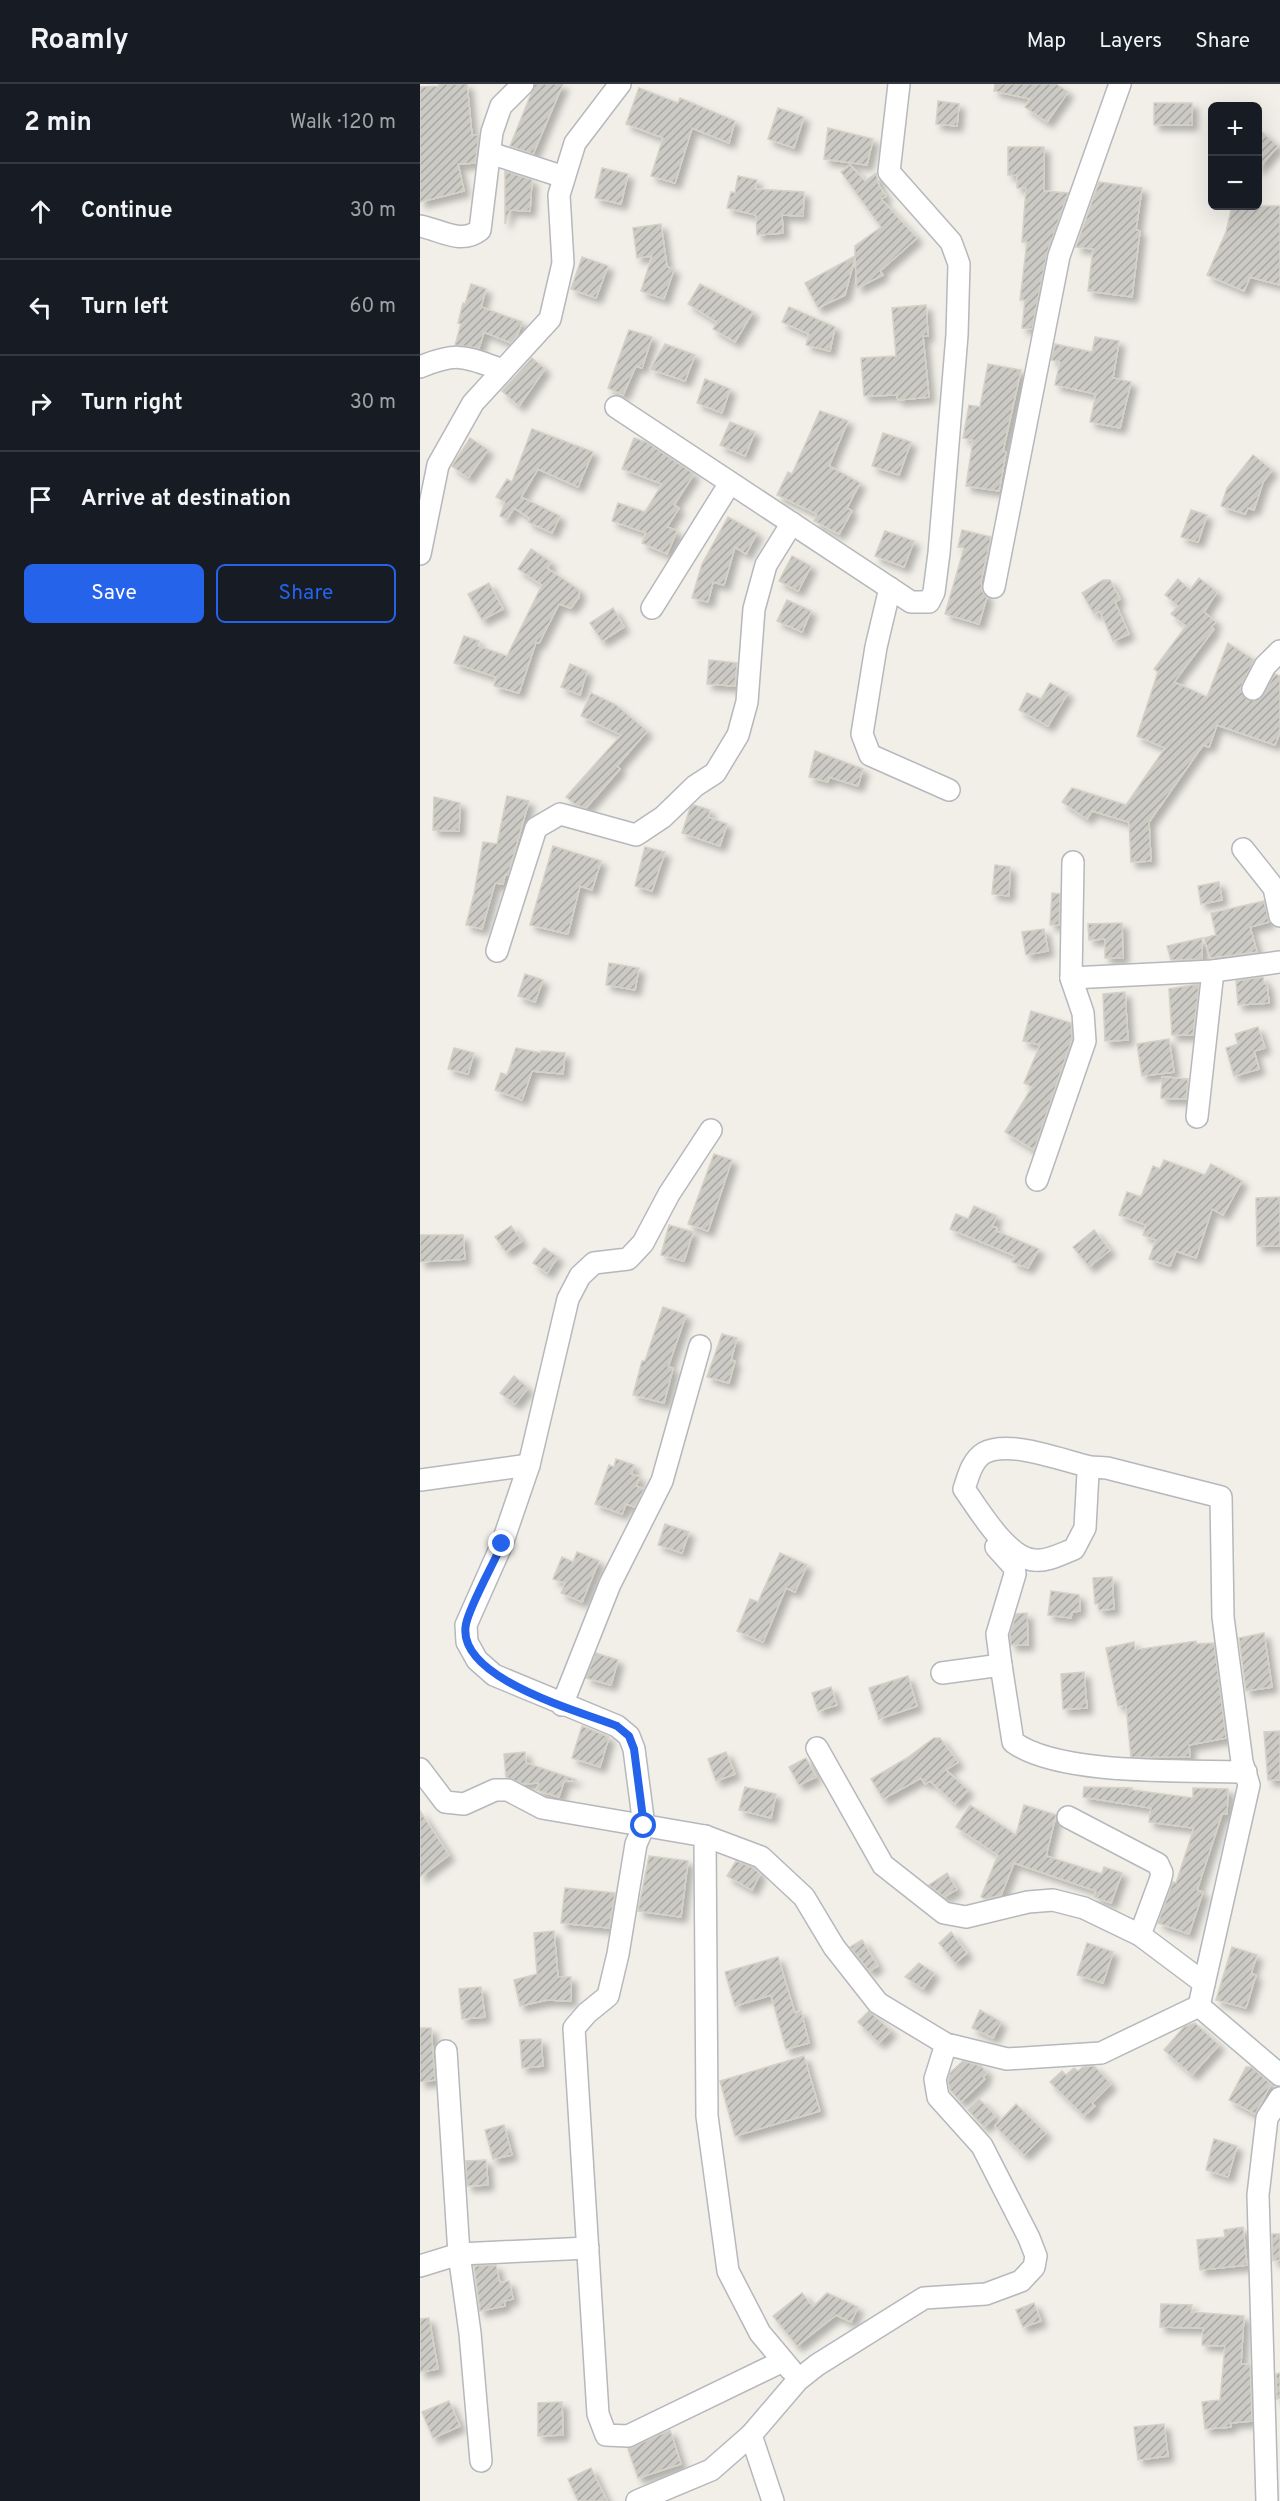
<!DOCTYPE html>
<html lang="en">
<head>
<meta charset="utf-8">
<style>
  body { margin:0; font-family:Overpass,sans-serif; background:#20242c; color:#f1f3f6 }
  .controls { position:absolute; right:18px; top:18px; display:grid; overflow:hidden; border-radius:9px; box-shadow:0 6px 24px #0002 }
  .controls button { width:54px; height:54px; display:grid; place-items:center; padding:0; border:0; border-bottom:2px solid #363941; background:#171b24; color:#f1f3f6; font:30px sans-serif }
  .stop { position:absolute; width:18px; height:18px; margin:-14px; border:4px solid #2563eb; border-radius:50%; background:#fff }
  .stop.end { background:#2563eb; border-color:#fff; box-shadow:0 2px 6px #0008 }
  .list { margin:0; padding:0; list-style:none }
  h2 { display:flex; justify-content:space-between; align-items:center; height:78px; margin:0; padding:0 24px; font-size:26px }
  h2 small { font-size:20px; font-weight:400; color:#9ea1a6 }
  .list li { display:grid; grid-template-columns:39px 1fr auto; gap:18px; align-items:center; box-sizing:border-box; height:96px; padding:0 24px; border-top:2px solid #363941 }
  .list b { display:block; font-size:22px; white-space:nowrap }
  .list em { font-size:20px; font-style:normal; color:#9ea1a6 }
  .actions { display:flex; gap:12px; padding:18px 24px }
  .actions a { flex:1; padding:14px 0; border:2px solid #2563eb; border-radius:9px; text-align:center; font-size:21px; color:#2563eb }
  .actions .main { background:#2563eb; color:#fff }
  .icon { flex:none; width:33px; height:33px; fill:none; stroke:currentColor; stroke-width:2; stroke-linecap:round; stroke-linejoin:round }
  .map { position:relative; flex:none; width:860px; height:2417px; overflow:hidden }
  header { display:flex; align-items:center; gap:36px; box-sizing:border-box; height:84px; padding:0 30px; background:#171b24; border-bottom:2px solid #363941 }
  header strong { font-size:28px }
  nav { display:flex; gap:33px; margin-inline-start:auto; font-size:21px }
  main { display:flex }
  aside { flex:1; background:#171b24 }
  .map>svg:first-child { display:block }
</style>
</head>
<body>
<header>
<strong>Roamly</strong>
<nav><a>Map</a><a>Layers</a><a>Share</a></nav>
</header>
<main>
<aside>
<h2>2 min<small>Walk · 120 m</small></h2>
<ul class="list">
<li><svg class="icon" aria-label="ahead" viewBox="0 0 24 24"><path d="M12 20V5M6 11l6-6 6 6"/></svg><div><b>Continue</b></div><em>30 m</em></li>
<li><svg class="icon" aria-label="left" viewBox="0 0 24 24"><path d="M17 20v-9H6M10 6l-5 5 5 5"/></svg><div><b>Turn left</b></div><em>60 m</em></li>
<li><svg class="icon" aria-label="right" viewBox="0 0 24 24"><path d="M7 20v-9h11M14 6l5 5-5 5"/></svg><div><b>Turn right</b></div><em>30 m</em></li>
<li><svg class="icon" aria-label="arrive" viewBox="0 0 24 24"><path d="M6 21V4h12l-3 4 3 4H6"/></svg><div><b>Arrive at destination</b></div></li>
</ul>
<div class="actions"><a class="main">Save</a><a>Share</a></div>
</aside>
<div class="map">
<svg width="860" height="2417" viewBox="0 0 860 2417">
  <defs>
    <pattern id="building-hatch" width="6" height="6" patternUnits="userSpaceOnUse" patternTransform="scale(1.5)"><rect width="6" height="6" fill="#cccac5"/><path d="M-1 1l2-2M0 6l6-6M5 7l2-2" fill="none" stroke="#a9a8a4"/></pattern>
    <filter id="shadow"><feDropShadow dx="5.5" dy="5.5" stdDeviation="3" flood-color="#0004"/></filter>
  </defs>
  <rect width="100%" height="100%" fill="#f1efe8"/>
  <g fill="url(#building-hatch)" stroke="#d6d1c6" stroke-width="1.5" filter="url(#shadow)">
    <path d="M19 0H47L52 51H59L55 79 38 80 44 107 0 118V3L19 2Z"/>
    <path d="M115 0H143L113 70 90 62Z"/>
    <path d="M575 0H636L648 8 627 38 605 23 610 15 574 7Z"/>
    <path d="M219 4 258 19 260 14 315 37 309 59 272 44 255 99 231 92 243 54 206 40Z"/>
    <path d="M518 17 539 20 537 42 516 40Z"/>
    <rect x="734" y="19" width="38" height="22"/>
    <path d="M358 24 384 33 374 64 348 55Z"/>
    <path d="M408 44 453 55 447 81 404 75Z"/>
    <path d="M837 44 858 62 837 86Z"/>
    <path d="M588 63H624V107L648 109 627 169 612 245 602 244 605 216H600L607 158H602L606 104H597V91H588Z"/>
    <path d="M430 81 445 97 456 89 459 102 466 112 461 115 497 154 460 187 463 191 437 204 435 173 425 211 398 224 385 199 435 172V162L461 143 421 88Z"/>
    <path d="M182 84 208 90 201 120 175 114Z"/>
    <path d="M85 87 112 96 110 127 90 126 85 140Z"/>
    <path d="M318 92 337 96 335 105 384 108 383 132 362 131 363 149 337 151 336 131 307 124 311 108 315 109Z"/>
    <path d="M679 98 722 104 716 146 720 147 712 213 668 207 673 165 656 163Z"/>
    <path d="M812 122H860V201L830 193 824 207 787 191 806 148Z"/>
    <path d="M241 140 247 183 254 185 244 215 221 207 232 172 217 174 213 144Z"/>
    <path d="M162 173 188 182 176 214 151 205Z"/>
    <path d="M51 200 66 205 61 223 102 238 97 252 91 259 64 248 59 264 35 261 41 240 38 239 43 219 45 220Z"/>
    <path d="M280 200 333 228 315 258 293 245 297 238 268 220Z"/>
    <path d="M506 221 508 252H503L509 313 478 316 477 311 444 312 441 274 476 272 472 224Z"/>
    <path d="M369 223 415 243 410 267 386 261 389 250 362 238Z"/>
    <path d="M209 246 232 253 222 284 216 282 203 311 188 304Z"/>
    <path d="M675 253 699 257 693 294 711 298 700 344 670 338 676 310 635 301 640 278 631 276 635 260 672 268Z"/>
    <path d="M245 260 275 271 265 297 230 285Z"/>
    <path d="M112 274 125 285 99 322 82 307Z"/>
    <path d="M568 280 601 286 583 367 586 368 579 407 546 402 553 356 543 354 549 321 560 323Z"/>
    <path d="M285 295 310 305 302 329 277 319Z"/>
    <path d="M400 327 428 337 409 382 440 399 427 424 432 427 419 450 394 437 397 430 357 411 368 388 372 390Z"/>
    <path d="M310 338 335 348 325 372 300 361Z"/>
    <path d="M112 345 173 368 158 403 118 385 101 413 140 432 132 449 108 438 110 434 94 424 87 435 80 432 85 418 76 413 87 395 92 398Z"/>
    <path d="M463 349 491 358 479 391 452 382Z"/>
    <path d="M50 354 68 366 48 394 32 382Z"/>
    <path d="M214 354 226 358 274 390 254 421 259 424 247 443 257 447 247 470 222 459 226 449 192 437 198 419 225 428 242 400 202 385Z"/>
    <path d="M833 371 852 386 843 398 834 426 828 424 825 430 801 422 807 404Z"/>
    <path d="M771 426 787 431 778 458 761 453Z"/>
    <path d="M308 433 337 449 326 470 315 463 304 501 293 498 288 518 272 514 282 480Z"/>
    <path d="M542 446 571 453 561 497 562 507 567 513 559 540 525 530 544 464 538 463Z"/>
    <path d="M465 447 494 457 484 483 455 472Z"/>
    <path d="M111 465 131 478 127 484 159 506V513L151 524 139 520 119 559 116 558 99 609 74 602 76 593 34 579 44 552 59 557 58 562 87 572 122 501 98 485Z"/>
    <path d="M372 472 391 482 378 507 359 497Z"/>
    <path d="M779 494 797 508 784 528 796 538 791 543 794 545 754 598 787 613 808 559 834 576 820 605 827 616 840 615 855 590 860 592V648L855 661 797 641 789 663 783 661 729 738 731 777 711 778 709 738 672 727 667 735 642 718 652 704 706 721 745 664 717 652 738 588 734 585 766 542 751 530 758 522 745 511 758 495 770 506Z"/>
    <path d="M683 496H690L700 515 695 518 709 550 693 557 680 527 674 530 662 509Z"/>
    <path d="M69 499 83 525 62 536 48 510Z"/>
    <path d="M367 516 391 527 382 548 357 537Z"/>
    <path d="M193 524 204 543 182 557 170 539Z"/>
    <path d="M289 576 317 579 315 602 287 600Z"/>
    <path d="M150 580 167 587 160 611 141 603Z"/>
    <path d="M630 599 648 609 628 642 599 626 607 609 621 615Z"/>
    <path d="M171 609 196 621 227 647 197 682 200 685 166 724 156 721 146 713 201 651 161 632Z"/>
    <path d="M395 667 443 685 438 702 409 693 408 698 389 693Z"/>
    <path d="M87 712 109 717 88 791H85L83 800 75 799 62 845 46 841 54 810 63 758 77 760Z"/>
    <path d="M14 713 40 719 39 747 13 746Z"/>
    <path d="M274 721 290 726 288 733 307 740 300 762 262 749 270 724Z"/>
    <path d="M133 762 181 777 172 806 160 802 148 850 110 841Z"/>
    <path d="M225 763 245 768 232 807 215 802Z"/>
    <path d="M575 781 590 783 589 812 572 810Z"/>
    <path d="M799 798 802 816 781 820 778 802Z"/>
    <path d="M632 809 640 810 639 841H630Z"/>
    <path d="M844 817 849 838 830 843 837 868 790 874 784 854 796 851 791 829Z"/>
    <path d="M702 839 703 874H685V855L669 856 668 840Z"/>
    <path d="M624 845 628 867 606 871 602 848Z"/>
    <path d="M782 854V875L751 876 747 862Z"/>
    <path d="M189 879 219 884 215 906 186 901Z"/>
    <path d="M105 890 123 896 115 918 98 912Z"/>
    <path d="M843 893 844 900H847L849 919 818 921 816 897Z"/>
    <path d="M779 900 773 951H752L749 905Z"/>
    <path d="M705 908 708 956 685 957 683 910Z"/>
    <path d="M611 927 651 939 652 955 614 1066 585 1048 612 1003 604 999 620 961 603 957Z"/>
    <path d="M838 943 845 964 834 967 839 985 814 992 806 964 818 960 815 950Z"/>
    <path d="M749 955 754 988 722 992 717 960Z"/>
    <path d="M34 964 54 969 48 990 28 985Z"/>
    <path d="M96 964 121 969V967L145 969 143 990 112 987 102 1016 75 1006 81 989 87 991Z"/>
    <path d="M742 993 768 995 766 1015 741 1014Z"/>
    <path d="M294 1070 312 1076 288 1147 268 1140Z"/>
    <path d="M744 1076 785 1091 791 1080 822 1097 803 1131 792 1125 776 1174 756 1167 750 1182 729 1175 736 1156 723 1151 726 1141 699 1131 707 1108 721 1113 733 1082 740 1085Z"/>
    <path d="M860 1113V1162H837L836 1114Z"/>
    <path d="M554 1122 577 1132 572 1142 577 1144 576 1147 619 1165 608 1184 592 1178 595 1172 530 1145 536 1130 548 1135Z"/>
    <path d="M249 1141 273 1148 264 1177 241 1171Z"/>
    <path d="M91 1142 102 1157 86 1168 75 1153Z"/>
    <path d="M674 1146 690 1166 669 1183 653 1163Z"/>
    <path d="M0 1151H43L45 1175 0 1178Z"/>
    <path d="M124 1164 138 1173 127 1189 113 1179Z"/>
    <path d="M243 1223 266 1231 248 1283 253 1284 244 1319 213 1311 222 1277H225Z"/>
    <path d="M302 1250 317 1254 311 1276 315 1277 309 1299 287 1293Z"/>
    <path d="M94 1292 108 1304 95 1320 80 1309Z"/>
    <path d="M196 1375 214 1381 211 1390 220 1393 216 1402 224 1405 215 1423 206 1420 202 1430 175 1420 189 1381 194 1383Z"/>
    <path d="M245 1440 269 1448 262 1469 238 1461Z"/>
    <path d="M157 1468 179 1477 162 1518 141 1509 145 1499 133 1495 142 1473 153 1478Z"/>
    <path d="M360 1469 387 1481 375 1508 366 1504 343 1558 317 1547 330 1515 338 1518Z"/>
    <path d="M692 1493 694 1525 679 1526 678 1519 675 1520 673 1494Z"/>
    <path d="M631 1507 659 1511 660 1527 652 1528 651 1534 628 1531Z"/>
    <path d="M607 1529 608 1561H591L590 1551 596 1530Z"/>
    <path d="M844 1549 852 1603 826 1607 819 1554Z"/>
    <path d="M776 1557V1560L794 1559 806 1654 769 1661 770 1673H711L706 1621 698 1622 686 1564 714 1558 715 1566Z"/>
    <path d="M176 1569 198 1576 191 1601 166 1594Z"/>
    <path d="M664 1588 667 1624 643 1625 641 1590Z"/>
    <path d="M488 1592 497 1622 459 1635 449 1604Z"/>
    <path d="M411 1603 417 1621 398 1627 392 1609Z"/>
    <path d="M162 1642 189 1653 180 1683 152 1674Z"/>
    <path d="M860 1647V1696H848L844 1648Z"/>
    <path d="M514 1654H520L538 1678 526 1686 548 1706 535 1720 510 1697 505 1700 501 1694 463 1715 451 1695 487 1674Z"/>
    <path d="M105 1668 106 1679 157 1696 144 1697 139 1713 116 1706 119 1699 103 1700 86 1693 84 1670Z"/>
    <path d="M306 1668 315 1690 296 1697 288 1675Z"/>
    <path d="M386 1674 396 1693 379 1701 369 1683Z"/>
    <path d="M325 1703 356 1710 351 1734 319 1726Z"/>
    <path d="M664 1703 712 1704V1706L773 1714V1704L808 1705 807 1730H802L777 1806 783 1808 769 1850 738 1839 753 1798 756 1799 774 1744 729 1738 731 1724 663 1713Z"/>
    <path d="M550 1721 596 1751 604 1721 636 1731 626 1772 682 1790 684 1783 702 1789 691 1819 674 1813 676 1807 594 1779 581 1811 565 1815 561 1813 578 1771 536 1743Z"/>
    <path d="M0 1727 29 1771 0 1793Z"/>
    <path d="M229 1772 268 1777 261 1833 218 1827Z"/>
    <path d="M316 1777 334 1784 340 1790 332 1806 307 1792Z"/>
    <path d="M527 1789 537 1805 524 1813 509 1801Z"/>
    <path d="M145 1804 195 1809 189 1844 141 1839Z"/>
    <path d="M134 1847 138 1893H151V1917L127 1916 100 1922 94 1896 117 1890 114 1849Z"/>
    <path d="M531 1848 547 1869 535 1879 519 1859Z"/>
    <path d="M442 1856 458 1882 449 1887 430 1863Z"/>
    <path d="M667 1859 693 1868 683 1899 657 1891Z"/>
    <path d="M812 1863 837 1871 831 1890 836 1891 826 1924 796 1916Z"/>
    <path d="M358 1873 375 1929 381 1927 389 1959 366 1965 351 1911 315 1922 305 1888Z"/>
    <path d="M499 1879 514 1889 503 1905 485 1893Z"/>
    <path d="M61 1903 65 1933 42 1935 39 1905Z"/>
    <path d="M560 1926 581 1938 573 1954 552 1944Z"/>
    <path d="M449 1927 471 1947 459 1959 438 1938Z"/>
    <path d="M775 1939 799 1961 772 1991 744 1966 764 1943Z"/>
    <path d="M0 1944H11L15 1996 0 1998Z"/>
    <path d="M121 1955 123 1982 102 1984 100 1956Z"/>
    <path d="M384 1972 400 2027 315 2052 300 1997Z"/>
    <path d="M543 1977 561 1982 567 1989 563 1993 565 1995 541 2018 530 2006 528 1996 530 1989Z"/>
    <path d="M674 1982 691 2000 672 2019 675 2022 664 2032 630 1998 642 1987 646 1991 654 1984 658 1987 663 1983Z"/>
    <path d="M826 1983H831L851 2000 835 2030 809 2016Z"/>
    <path d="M559 2015 576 2032 564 2043 548 2026Z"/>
    <path d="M596 2020 626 2049 604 2071 575 2042Z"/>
    <path d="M84 2041 92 2071 73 2075 65 2046Z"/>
    <path d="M794 2055 817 2062 808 2093 786 2086Z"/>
    <path d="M66 2076 68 2101 47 2102 46 2077Z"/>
    <path d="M823 2143 827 2181 780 2186 777 2156 805 2153 804 2146Z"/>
    <path d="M852 2150H860V2176L853 2177Z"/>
    <path d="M76 2181 80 2199 89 2197 93 2215 84 2217 85 2222 60 2227 54 2182Z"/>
    <path d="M382 2209 393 2223 407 2209 438 2223 431 2238 416 2231 377 2262 353 2232Z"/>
    <path d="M614 2219 621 2237 603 2243 596 2226Z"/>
    <path d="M741 2220 772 2221 771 2228 824 2232 821 2280 830 2281 832 2337 810 2339 811 2343 785 2345 782 2318 800 2316 805 2262 782 2261 783 2244 740 2243Z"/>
    <path d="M9 2234 18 2285 0 2288V2235Z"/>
    <path d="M860 2289V2314L857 2315 856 2290Z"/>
    <path d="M29 2317 40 2342 13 2354 2 2328Z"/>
    <path d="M142 2318 143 2351 118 2352V2319Z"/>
    <path d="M744 2340 748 2372 718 2376 714 2343Z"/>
    <path d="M250 2346 261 2380 218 2394 208 2365Z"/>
    <path d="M171 2384 187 2417H158L148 2395Z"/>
  </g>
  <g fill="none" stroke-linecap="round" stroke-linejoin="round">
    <g stroke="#b5b8bc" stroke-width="24">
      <g id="minor">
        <path d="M70 69 144 93"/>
        <path d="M0 142C21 146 41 161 60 146L72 48 81 22 103 0"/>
        <path d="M0 283C39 267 45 273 83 286"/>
        <path d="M196 323 491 518H509L514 508 519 469 537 251 539 180 531 158 469 88 479 0"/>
        <path d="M0 470 18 381 53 319 130 235 143 179 139 111 155 59 200 0"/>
        <path d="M574 503 639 172 700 0"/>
        <path d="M470 504 456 563 442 650 450 671 529 706"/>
        <path d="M232 524 310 399"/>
        <path d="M833 605 845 582 860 567"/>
        <path d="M823 765 854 804 860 832"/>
        <path d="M77 867 116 744 140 730 216 751 243 733 275 702 295 689 318 651 327 618 334 525 346 481 372 439"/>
        <path d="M651 894 793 887 860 878"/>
        <path d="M777 1033 793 887"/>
        <path d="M291 1046 249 1110 223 1159 208 1175 174 1179 160 1192 148 1215 109 1381 82 1460 46 1541 47 1558 57 1576 74 1591 197 1642 209 1652 214 1665 224 1742 216 1760 198 1870 188 1912 167 1929 154 1944 178 2330 186 2351 208 2352 363 2277"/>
        <path d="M617 1096 665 957 663 929 651 894 653 778"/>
        <path d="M671 1383C643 1377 590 1355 564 1369 552 1376 548 1393 544 1405 559 1426 587 1474 614 1476 627 1478 641 1470 654 1465L665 1444 668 1389 671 1383 687 1384 801 1413 803 1533 822 1678 829 1701 779 1922"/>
        <path d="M0 1396 109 1381"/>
        <path d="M576 1463 594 1483 595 1490 577 1550 581 1581"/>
        <path d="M522 1589 581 1581 593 1658C639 1692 766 1686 826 1688"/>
        <path d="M142 1621 190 1500 242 1397 280 1262"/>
        <path d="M397 1664 463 1781 524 1829 546 1833 608 1818 633 1816 664 1824 720 1851 784 1899"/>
        <path d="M0 1685 25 1718 44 1720 75 1706H88L122 1724 285 1752 341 1773 384 1813 414 1863 458 1919 526 1960 587 1975 681 1969 779 1922"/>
        <path d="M648 1733 738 1780 742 1789 740 1797 720 1851"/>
        <path d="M285 1752 287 2032 308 2187 340 2249 371 2286"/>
        <path d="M779 1922 860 1991"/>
        <path d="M26 1967 39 2170 50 2249 61 2377"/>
        <path d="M0 2182 39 2170 168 2164"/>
        <path d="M331 2351 353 2417"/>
        <path d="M217 2417 291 2386 331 2351 378 2296 397 2281 504 2214 566 2210 601 2197 614 2183 616 2172 609 2154 562 2062 518 2013 515 1995 526 1960"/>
        <path d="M847 2417 838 2111 847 2034 860 2014"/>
      </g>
    </g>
    <use href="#minor" stroke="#fff" stroke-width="21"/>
  </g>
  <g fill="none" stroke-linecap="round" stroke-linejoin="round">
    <path stroke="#2563eb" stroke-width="8" d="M82 1460C73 1481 50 1521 46 1540 35 1594 159 1627 197 1642L209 1652 214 1665 224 1742"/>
  </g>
</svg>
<div class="controls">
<button>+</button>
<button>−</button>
</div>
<div class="stop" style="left:224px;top:1742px"></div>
<div class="stop end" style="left:82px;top:1460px"></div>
</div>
</main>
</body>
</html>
